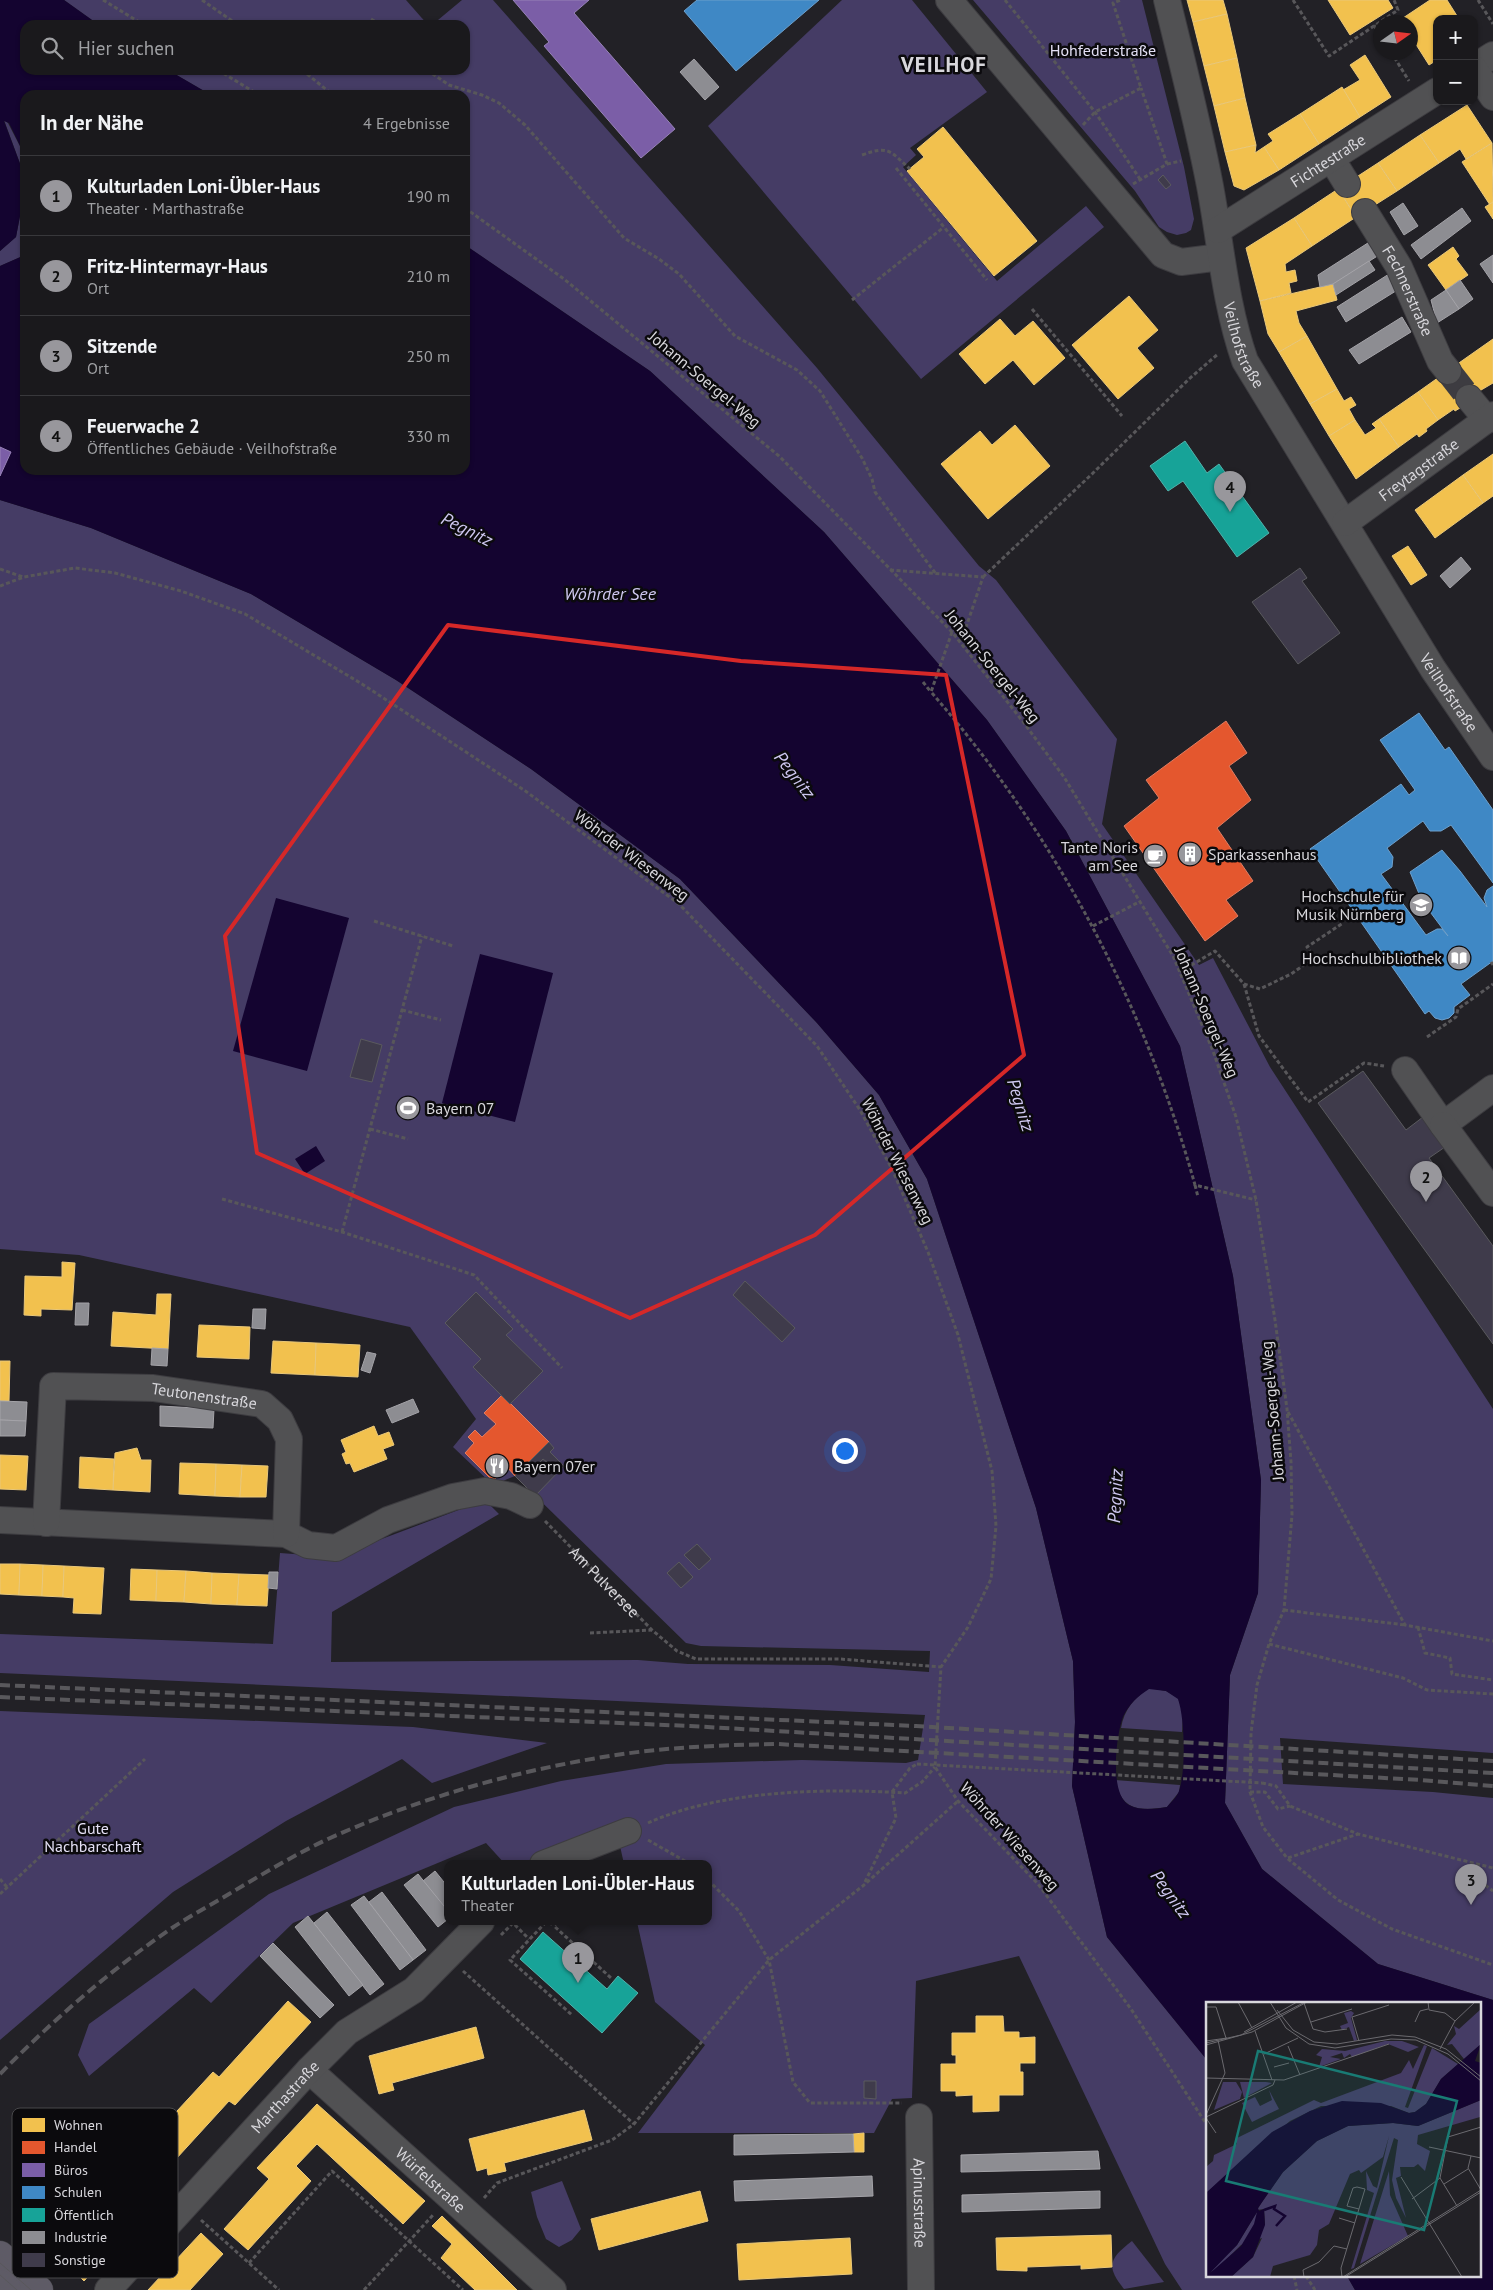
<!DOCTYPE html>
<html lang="de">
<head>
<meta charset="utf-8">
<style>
  body { margin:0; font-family:"PT Sans",sans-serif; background:#232225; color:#f1f3f6 }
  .controls { position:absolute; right:15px; top:15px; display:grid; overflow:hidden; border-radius:10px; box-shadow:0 1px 4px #0004 }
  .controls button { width:45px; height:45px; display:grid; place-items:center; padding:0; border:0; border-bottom:1px solid #38383b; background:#1a191c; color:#f1f3f6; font:25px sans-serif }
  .compass { position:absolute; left:1373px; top:15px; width:45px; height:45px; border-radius:50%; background:#1a191c; box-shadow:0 1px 4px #0004; rotate:76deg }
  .you { position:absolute; left:844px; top:1450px; width:18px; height:18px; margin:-12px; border:4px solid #fff; border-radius:50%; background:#1a73e8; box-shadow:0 0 0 8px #1a73e833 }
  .badge { display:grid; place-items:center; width:32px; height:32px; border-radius:50%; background:#98979c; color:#111; font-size:16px; font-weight:700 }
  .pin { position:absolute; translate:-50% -41px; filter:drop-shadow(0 1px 2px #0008) }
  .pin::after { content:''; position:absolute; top:26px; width:18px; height:15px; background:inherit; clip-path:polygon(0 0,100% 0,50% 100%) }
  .popup { position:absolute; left:444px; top:1860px; width:268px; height:65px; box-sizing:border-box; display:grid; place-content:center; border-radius:10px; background:#1a191c; filter:drop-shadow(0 1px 4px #0005); font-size:16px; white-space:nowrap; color:#9fa0a3 }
  .popup b { font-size:19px; color:#f1f3f6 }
  .popup::after { content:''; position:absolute; left:50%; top:100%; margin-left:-10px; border:10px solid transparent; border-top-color:#1a191c }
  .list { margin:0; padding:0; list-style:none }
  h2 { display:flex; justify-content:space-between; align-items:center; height:65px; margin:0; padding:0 20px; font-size:21px }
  h2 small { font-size:16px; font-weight:400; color:#9fa0a3 }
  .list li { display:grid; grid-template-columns:32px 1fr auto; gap:15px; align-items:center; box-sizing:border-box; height:80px; padding:0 20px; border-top:1px solid #38383b }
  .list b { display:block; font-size:19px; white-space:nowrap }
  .list p { margin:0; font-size:16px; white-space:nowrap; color:#9fa0a3 }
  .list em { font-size:16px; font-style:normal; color:#9fa0a3 }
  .icon { flex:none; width:28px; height:28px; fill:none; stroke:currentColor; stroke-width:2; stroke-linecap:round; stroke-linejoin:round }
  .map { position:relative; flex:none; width:1493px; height:2290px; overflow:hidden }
  .search { position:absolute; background:#1a191c; box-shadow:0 1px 4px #0004; left:20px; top:20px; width:450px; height:55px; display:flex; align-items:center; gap:12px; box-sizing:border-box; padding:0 18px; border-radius:15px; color:#9fa0a3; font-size:19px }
  .panel { position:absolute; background:#1a191c; box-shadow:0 1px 4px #0004; left:20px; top:90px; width:450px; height:385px; border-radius:15px }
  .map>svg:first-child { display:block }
</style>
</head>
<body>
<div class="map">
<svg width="1493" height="2290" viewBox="0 0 1493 2290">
  <rect width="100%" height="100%" fill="#222126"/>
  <g fill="#453c65">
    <path d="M64 0H406L428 25H99Z"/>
    <path d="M462 0H493L817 368 979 566 996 580 1117 739 1102 824 1199 965 1213 958 1270 1067 1493 1409V1753L1280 1738 1283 1784 1433 1792 1493 1798V2000L1378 1964 1262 1869 1225 1803 1230 1675 1258 1593 1261 1480 1233 1276 1180 1046 1066 831 987 720 824 532 650 371 465 245V95H211L168 70H465V25H432Z"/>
    <path d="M842 0H912L987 92 910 148 916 155 903 167 997 281 1086 206 1104 227 921 379 708 126Z"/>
    <path d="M973 0H1142L1184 167 1194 219 1191 230 1186 233 1177 235 1167 232 1159 227 1135 191Z"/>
    <path d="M4 120 8 123 25 156V177Z"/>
    <path d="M25 190V255L0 266V251L16 237Z"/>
    <path d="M0 500 91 528 251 594 396 680 531 769 680 879 817 1023 879 1095 927 1179 1036 1508 1073 1661 1075 1722 1072 1786 1107 1937 1207 2060V2276H1347L1355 2290H1182L1165 2264 1019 1956 916 1981 912 2098 892 2099 874 2133H638L705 2045 655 2002 637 1922H708V1864H624L620 1846 578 1864H505L486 1843 293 1923 211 2003 194 1988 89 2076 78 2055 89 2024 269 1894 454 1807 561 1781 666 1764 802 1760 906 1763 918 1760 925 1715 0 1673V1634L273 1644 280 1553 334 1557 485 1500 499 1514 332 1612 331 1662 638 1660 688 1664 830 1665 929 1672 930 1651 701 1646 686 1643 515 1476 493 1485 453 1447 476 1419 410 1327 79 1255 0 1249Z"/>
    <path d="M1149 1688 1166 1691 1178 1698 1183 1713 1182 1732 1121 1728C1124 1710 1134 1698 1149 1688Z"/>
    <path d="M0 1711 413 1727 547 1743 432 1783 402 1759 286 1821 173 1892 0 2040Z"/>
    <path d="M1115 1780 1180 1785 1179 1792 1167 1807C1139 1811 1122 1811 1115 1780Z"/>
    <path d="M562 2181 581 2229 572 2240 559 2247 546 2239 537 2217 531 2192Z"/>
    <path d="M1132 2241 1164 2282 1124 2289C1105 2266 1110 2258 1132 2241Z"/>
  </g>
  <g fill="#140430" fill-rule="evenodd">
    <path d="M0 0H64L99 25H25V70H168L211 95H25V156L9 123 4 121 25 177V190L16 237 0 251Z"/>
    <path d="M465 245 650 371 824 532 987 720 1066 831 1180 1046 1233 1276 1261 1480 1258 1593 1230 1675 1225 1803 1262 1869 1378 1964 1493 2000V2290H1355L1347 2276H1479V2004H1207V2060L1107 1937 1072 1786 1075 1722 1073 1661 1036 1508 927 1179 879 1095 817 1023 680 879 531 769 396 680 251 594 91 528 0 500V266L25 255V470H465ZM1149 1689 1166 1691 1178 1699C1185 1719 1186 1771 1179 1791 1177 1797 1171 1802 1167 1807 1154 1809 1141 1811 1129 1805 1109 1794 1116 1735 1123 1717 1129 1704 1138 1696 1149 1689Z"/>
    <path d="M276 898 349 918 307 1071 233 1051Z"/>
    <path d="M480 954 553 973 515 1122 442 1103Z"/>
    <path d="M316 1146 325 1161 305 1174 295 1159Z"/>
  </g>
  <g fill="#f2c14e" stroke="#eac879">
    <path d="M1187 0H1223L1227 14 1193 22Z"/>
    <path d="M1328 0H1388L1393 8 1350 35Z"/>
    <path d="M1430 0H1447L1459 19H1437V60L1429 65 1410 35V22H1402L1400 20Z"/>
    <path d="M1227 14 1237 58 1204 66 1193 22Z"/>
    <path d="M1365 55 1391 97 1360 117 1343 90 1360 80 1350 65Z"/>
    <path d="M1237 58 1245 98 1214 106 1204 66Z"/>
    <path d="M1342 87 1360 117 1319 144 1300 114Z"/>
    <path d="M1245 98 1256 145 1225 152 1214 106Z"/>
    <path d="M1467 105 1492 143 1466 159 1460 149 1439 163 1420 135Z"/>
    <path d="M1300 114 1319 144 1279 170 1264 147 1273 141 1268 134Z"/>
    <path d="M943 127 1037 241 994 276 907 171 924 157 917 149Z"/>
    <path d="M1420 135 1439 163 1397 191 1378 163Z"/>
    <path d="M1492 143 1493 202 1490 205 1462 162Z"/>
    <path d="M1256 145 1255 153 1264 147 1279 170 1244 190 1234 186 1225 152Z"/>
    <path d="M1378 163 1397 191 1356 217 1338 189Z"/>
    <path d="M1338 189 1356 217 1312 246 1294 218Z"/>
    <path d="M1493 202V219L1485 207Z"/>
    <path d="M1294 218 1312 246 1285 264 1286 272 1295 270 1297 281 1289 283 1291 293 1260 301 1246 248Z"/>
    <path d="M1453 247 1459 256 1456 259 1468 275 1446 290 1428 265Z"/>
    <path d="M1333 284 1337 300 1296 311 1299 323 1307 336 1279 352 1268 334 1260 301Z"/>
    <path d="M1129 296 1158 330 1137 348 1154 368 1118 399 1072 345Z"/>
    <path d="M1000 319 1015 336 1033 321 1065 358 1034 385 1013 360 985 384 959 354Z"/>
    <path d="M1307 336 1337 389 1310 404 1279 352Z"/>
    <path d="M1493 339V383L1476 393 1456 365Z"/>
    <path d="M1456 365 1476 393 1460 408 1455 411 1454 409 1438 420 1418 392Z"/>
    <path d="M1337 389 1344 401 1351 397 1356 405 1349 409 1355 420 1329 436 1310 404Z"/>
    <path d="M1418 392 1438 420 1426 429 1427 431 1419 437 1417 434 1399 447 1379 419Z"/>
    <path d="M1379 419 1399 447 1356 479 1329 436 1355 420 1365 435 1376 428 1372 424Z"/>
    <path d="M1015 425 1050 466 988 519 941 464 980 431 992 445Z"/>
    <path d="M1493 454V496L1483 503 1463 475Z"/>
    <path d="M1463 475 1483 503 1435 538 1415 510Z"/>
    <path d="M1408 546 1427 575 1411 585 1392 556Z"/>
    <path d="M62 1262 75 1263 72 1310 41 1309V1316L24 1315 25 1276 62 1277Z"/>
    <path d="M157 1294H171L168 1349 111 1346 113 1312 156 1315Z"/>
    <path d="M199 1325 250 1327 249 1359 197 1357Z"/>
    <path d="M273 1341 316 1343 315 1375 271 1373Z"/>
    <path d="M316 1343 360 1345 358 1377 315 1375Z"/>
    <path d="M0 1361H10L9 1401H0Z"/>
    <path d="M374 1426 378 1436 389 1432 394 1445 383 1449 387 1459 354 1472 350 1463 346 1464 342 1454 346 1452 341 1440Z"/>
    <path d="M137 1448 141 1460H151L150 1492 113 1490 115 1453Z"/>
    <path d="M0 1455 28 1456 26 1490 0 1489Z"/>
    <path d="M80 1457 114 1459 113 1490 79 1488Z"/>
    <path d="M180 1463 216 1464 215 1496 179 1494Z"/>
    <path d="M216 1464 242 1465 240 1497 215 1496Z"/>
    <path d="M242 1465 268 1466 266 1497H240Z"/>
    <path d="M0 1564H20L19 1595 0 1594Z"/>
    <path d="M20 1564 43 1565 42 1596 19 1595Z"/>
    <path d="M43 1565 64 1566 63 1597 42 1596Z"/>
    <path d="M64 1566 104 1568 101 1614 73 1613 74 1598 63 1597Z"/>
    <path d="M131 1569 157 1570 156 1601 130 1600Z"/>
    <path d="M157 1570 186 1571 184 1602 156 1601Z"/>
    <path d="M186 1571 212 1573 211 1604 184 1602Z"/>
    <path d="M212 1573 239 1574 237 1605 211 1604Z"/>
    <path d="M239 1574 269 1575 267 1606 237 1605Z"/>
    <path d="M288 2001 311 2022 235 2105 229 2101 176 2159 153 2137 213 2072 219 2077Z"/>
    <path d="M976 2016H1003L1004 2032H1019V2038L1035 2037V2063H1020V2072H1023V2095H999V2111L973 2112V2095L956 2096V2091H941V2064H956V2055H952V2033H976Z"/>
    <path d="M476 2027 484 2058 392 2083 394 2090 379 2094 369 2056Z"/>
    <path d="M317 2104 425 2201 403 2224 317 2144 296 2166 311 2181 248 2250 224 2229 269 2179 257 2168Z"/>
    <path d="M584 2110 592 2140 504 2163 506 2171 488 2175 487 2168 477 2171 469 2139Z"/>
    <path d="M864 2133V2152H854L853 2134Z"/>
    <path d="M137 2164 160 2185 127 2222 104 2201Z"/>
    <path d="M700 2191 708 2221 599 2250 591 2219Z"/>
    <path d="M104 2201 127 2222 94 2259 71 2238Z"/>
    <path d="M442 2216 481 2254 517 2290H475L441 2258 452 2244 432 2226Z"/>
    <path d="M201 2233 223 2254 190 2290H148Z"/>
    <path d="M1111 2235 1112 2267 1081 2269V2265L1027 2267V2271L997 2270 996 2238Z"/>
    <path d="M850 2238 852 2274 739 2280 737 2244Z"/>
    <path d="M90 2262 96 2268 84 2281 78 2275Z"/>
  </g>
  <g fill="#e4572e" stroke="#e07d62">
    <path d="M1226 721 1247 753 1229 766 1251 800 1217 828 1253 881 1226 900 1238 916 1205 941 1124 826 1159 798 1146 780Z"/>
    <path d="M502 1395 549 1442 515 1476 507 1467 493 1481 465 1453 474 1443 468 1437 475 1430 482 1437 496 1424 484 1413Z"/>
  </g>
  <g fill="#7b5ea7" stroke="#9782b7">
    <path d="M513 0H589L574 13 675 129 641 158 544 46 549 42Z"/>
    <path d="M0 447 11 452 0 476Z"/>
  </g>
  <g fill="#3f88c5" stroke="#6da0cc">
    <path d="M697 0H819L736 71 684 11Z"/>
    <path d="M1419 713 1445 750 1449 747 1493 810V883L1451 825 1441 831H1430L1423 821 1387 848 1393 857 1392 867 1381 874 1426 935 1437 929H1442L1448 936 1422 901 1410 872 1442 850 1460 871 1487 907 1484 898 1487 890 1493 886V961L1461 984 1470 995 1454 1007V1013L1449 1018 1442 1020 1435 1018 1429 1011 1425 1014 1310 849 1401 784 1409 795 1415 790 1380 740Z"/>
  </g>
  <g fill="#17a398" stroke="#51b3ac">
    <path d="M1185 441 1207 473 1219 464 1269 533 1237 557 1183 481 1168 491 1150 466Z"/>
    <path d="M543 1932 607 1989 618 1976 638 1993 602 2033 520 1959Z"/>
  </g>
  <g fill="#8d8d92" stroke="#a4a3a8">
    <path d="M694 59 719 87 705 100 680 72Z"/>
    <path d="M1403 203 1418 226 1404 235 1390 212Z"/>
    <path d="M1462 208 1471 221 1421 259 1411 245Z"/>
    <path d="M1371 241 1379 255 1333 284 1320 287 1318 275Z"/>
    <path d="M1493 255V283L1480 264Z"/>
    <path d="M1369 261 1375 270 1336 295 1333 284Z"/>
    <path d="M1389 274 1399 289 1346 322 1337 307Z"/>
    <path d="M1460 280 1473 299 1459 309 1446 290Z"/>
    <path d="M1446 290 1459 309 1437 323 1431 300Z"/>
    <path d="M1402 317 1411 332 1359 364 1349 350Z"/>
    <path d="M1461 557 1471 569 1450 588 1440 576Z"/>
    <path d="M76 1303H89L88 1325H75Z"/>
    <path d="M253 1309H266L265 1329 252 1328Z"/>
    <path d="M152 1348 168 1349 167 1366 151 1365Z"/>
    <path d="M367 1352 376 1354 370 1373 361 1370Z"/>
    <path d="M413 1399 419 1412 392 1423 386 1410Z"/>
    <path d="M0 1401 27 1402 26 1421 0 1420Z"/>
    <path d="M160 1406 214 1409 213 1428 160 1426Z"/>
    <path d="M0 1420 26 1421 25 1436H0Z"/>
    <path d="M269 1572H278L277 1589 268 1588Z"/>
    <path d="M435 1871 448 1887V1911L423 1881Z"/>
    <path d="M418 1874 448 1911V1919L438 1927 404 1885Z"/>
    <path d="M382 1892 426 1950 413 1960 369 1902Z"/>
    <path d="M364 1896 413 1960 400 1970 351 1905Z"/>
    <path d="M327 1912 384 1984 370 1995 314 1923Z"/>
    <path d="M308 1916 363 1985 349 1996 295 1927Z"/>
    <path d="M273 1943 334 2005 320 2018 260 1956Z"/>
    <path d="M853 2134 854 2152 734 2155V2135Z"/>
    <path d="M1098 2151 1100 2169 961 2172V2155Z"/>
    <path d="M872 2176 873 2196 735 2201 734 2181Z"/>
    <path d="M1100 2191V2208L962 2212V2195Z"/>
  </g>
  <g fill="#3f3b4b" stroke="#5a5a5e">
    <path d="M1163 175 1171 185 1166 189 1158 180Z"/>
    <path d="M1300 568 1307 578 1302 581 1340 633 1298 664 1252 602Z"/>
    <path d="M361 1039 382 1045 372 1082 350 1077Z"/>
    <path d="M1363 1071 1406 1130 1423 1117 1445 1147 1429 1158 1493 1246V1344L1318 1103Z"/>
    <path d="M745 1281 795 1328 782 1342 733 1295Z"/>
    <path d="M476 1292 513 1329 506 1335 543 1371 510 1404 473 1367 481 1359 445 1323Z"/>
    <path d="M549 1442 554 1448 550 1452 564 1466 535 1496 515 1476Z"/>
    <path d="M543 1459 548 1463 541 1470 536 1466Z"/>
    <path d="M697 1544 711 1559 699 1570 684 1555Z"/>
    <path d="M679 1562 693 1577 681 1588 667 1573Z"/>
    <path d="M864 2081H876V2099L864 2098Z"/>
  </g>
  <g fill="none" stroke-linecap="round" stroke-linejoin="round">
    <path stroke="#3d3c41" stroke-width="26" stroke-dasharray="26 13" stroke-linecap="butt" d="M1448 371 1469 398"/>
    <g stroke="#3d3c40" stroke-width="28">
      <g id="minor">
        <path d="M949 0 1163 255 1181 262 1221 257"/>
        <path id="s2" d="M1167 0C1182 62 1198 123 1210 186 1221 245 1225 304 1245 361L1433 669 1493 757"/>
        <path d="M1474 67 1493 55"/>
        <path d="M1474 69 1493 97"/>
        <path d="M1331 158 1347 184"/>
        <path id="s3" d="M1365 212 1399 267 1440 361 1448 371"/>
        <path id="s4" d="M1218 230 1437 91"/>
        <path d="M1469 398 1487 420"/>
        <path id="s5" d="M1345 523 1493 415"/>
        <path d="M1405 1070 1443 1125 1493 1088"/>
        <path d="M1443 1125 1493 1193"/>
        <path d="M0 1520 286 1534 308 1545 336 1548 388 1520 453 1497 485 1491 511 1496 530 1505"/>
        <path id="s6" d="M46 1523 53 1386 153 1388 262 1404 280 1420 289 1439 286 1534"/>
        <path d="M543 1864 628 1831"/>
        <path id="s7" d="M309 2070 553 2290"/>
        <path id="s8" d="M919 2117 921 2290"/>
        <path id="s9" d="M108 2290 309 2070 347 2032 414 1990 481 1922"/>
      </g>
    </g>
    <g stroke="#3d3c40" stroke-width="29">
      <g id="major">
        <path d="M0 2255 39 2290"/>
        <path d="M0 2284 7 2290"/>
      </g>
    </g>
    <g stroke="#58575a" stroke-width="3" stroke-dasharray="4 2.5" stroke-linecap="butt">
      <path d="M103 0 144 25"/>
      <path d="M202 0 238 25"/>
      <path d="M1005 0 1095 112 1140 179"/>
      <path d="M1293 0 1329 56 1398 10 1394 0"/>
      <path d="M1478 0 1493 24"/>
      <path d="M371 19 381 25"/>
      <path d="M1374 25 1380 36"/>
      <path d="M1391 52 1409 81"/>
      <path d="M218 70 259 95"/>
      <path d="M302 70 333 95"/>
      <path d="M427 70 449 85 482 95 499 103 525 125 624 238 659 259 679 274 735 336 797 370 820 391 862 458 872 479 875 492 936 574"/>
      <path d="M1083 125 1095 112 1141 88 1113 3 1121 0"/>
      <path d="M862 155C889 145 890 151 910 169"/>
      <path d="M1167 164 1181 161"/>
      <path d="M896 168 987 280"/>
      <path d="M1133 184 1167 164 1141 88"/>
      <path d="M465 208 564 279 779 456 952 632 1024 723 1064 777 1173 956 1213 1051 1236 1117 1256 1200 1275 1320 1287 1409 1291 1462 1292 1515 1284 1610 1269 1644 1257 1685 1251 1733 1250 1792 1263 1827 1287 1858 1338 1900 1392 1929 1493 1965"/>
      <path d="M852 300 944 227"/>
      <path d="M1032 309 1122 416"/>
      <path d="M0 569 23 577"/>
      <path d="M890 570 983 577 961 642"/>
      <path d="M983 577 1093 473 1189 379 1218 354"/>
      <path d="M0 586 24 577 75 568 115 573 181 591 245 614 362 684 524 790 679 904 817 1046 860 1110 892 1169 928 1252 958 1335 992 1471 996 1526 991 1579 968 1627 941 1667 935 1767 958 1801 1038 1884 1131 2009 1207 2125"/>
      <path d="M952 632 931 692C1056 835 1144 1003 1195 1185L1256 1200"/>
      <path d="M923 682 931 692"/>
      <path d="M374 921 453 946"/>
      <path d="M1093 926 1139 902"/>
      <path d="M1491 962 1493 965"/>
      <path d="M1180 972 1215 951 1244 984 1260 989 1291 974 1314 958 1307 947 1343 923"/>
      <path d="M1244 984 1259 1036 1308 1102 1364 1063 1384 1066"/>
      <path d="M402 1010 441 1020"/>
      <path d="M1427 1037 1456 1017 1458 1009 1493 984"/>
      <path d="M370 1129 408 1139"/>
      <path d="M1195 1185 1198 1197"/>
      <path d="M222 1199 342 1232 474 1275 562 1368"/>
      <path d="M342 1232 422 936"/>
      <path d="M1288 1412 1405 1625 1493 1641"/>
      <path id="s1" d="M545 1521 652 1630 677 1651 696 1659H840L941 1667"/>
      <path d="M1284 1610 1405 1625"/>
      <path d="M1418 1627 1425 1653 1450 1658 1452 1674 1493 1680"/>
      <path d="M590 1633 652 1630"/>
      <path d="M1269 1644 1403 1678 1427 1690 1493 1694"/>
      <path d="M1262 1783 1276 1786 1290 1806 1358 1834 1493 1868"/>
      <path d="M1250 1792H1265L1278 1809 1290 1806"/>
      <path d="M648 1823C720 1790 827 1788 905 1793L922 1782 935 1767"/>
      <path d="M648 1840 690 1864"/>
      <path d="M1288 1858 1358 1834"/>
      <path d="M1472 1864 1477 1879 1493 1891"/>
      <path d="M0 1879 7 1887"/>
      <path d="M708 1880 739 1911 769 1960 793 2082 810 2103H902"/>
      <path d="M865 1882 896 1818 892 1792 910 1768 917 1764"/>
      <path d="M0 1894 145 1759"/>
      <path d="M546 1922 510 1960 572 2015"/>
      <path d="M549 1922 554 1926"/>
      <path d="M557 1922 554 1926 611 1978"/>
      <path d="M501 1935 513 1923 529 1939"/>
      <path d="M463 1971 634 2124"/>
      <path d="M484 2198 497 2183 612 2140 634 2124 769 1960 864 1885 958 1801"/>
      <path d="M201 2220 279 2290"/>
      <path d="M249 2263 332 2171 463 2290"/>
      <path d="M1294 2276 1297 2290"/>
      <path d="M1306 2276 1315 2290"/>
      <path d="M364 2290 434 2214"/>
    </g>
    <use href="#minor" stroke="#515153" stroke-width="26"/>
    <use href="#major" stroke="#5e5b66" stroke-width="28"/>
    <g stroke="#59585c" stroke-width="1">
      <path d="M0 2263 31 2290"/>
      <path d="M0 2275 17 2290"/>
    </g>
    <g stroke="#59585c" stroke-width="4" stroke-dasharray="10 5" stroke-linecap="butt">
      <path d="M0 1685 916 1726 1493 1761"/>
      <path d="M0 1697 690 1726 1493 1773"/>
      <path d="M0 2074C51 2022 108 1972 169 1930 188 1917 209 1906 229 1894 261 1875 294 1855 328 1839 419 1798 517 1770 616 1755 669 1747 723 1745 777 1744L1421 1780 1493 1786"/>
    </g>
    <path stroke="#58575a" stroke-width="3" stroke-dasharray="4 2.5" stroke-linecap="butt" d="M917 1764 1262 1783"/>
  </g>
  <path fill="none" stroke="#d62828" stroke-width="4" stroke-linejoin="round" d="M448 625 741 661 946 675 1024 1055 815 1235 630 1318 257 1153 225 936Z"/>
  <defs>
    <g id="building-disc" transform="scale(1.25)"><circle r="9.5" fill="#98979c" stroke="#0b0a0d"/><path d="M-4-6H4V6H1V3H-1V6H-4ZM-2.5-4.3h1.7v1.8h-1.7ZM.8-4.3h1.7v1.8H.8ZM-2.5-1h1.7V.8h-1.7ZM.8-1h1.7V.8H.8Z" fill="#fff"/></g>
    <g id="cafe-disc" transform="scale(1.25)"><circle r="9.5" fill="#98979c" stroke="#0b0a0d"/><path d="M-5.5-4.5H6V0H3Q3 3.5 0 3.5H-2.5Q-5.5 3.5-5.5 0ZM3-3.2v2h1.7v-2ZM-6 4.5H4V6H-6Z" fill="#fff"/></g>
    <g id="university-disc" transform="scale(1.25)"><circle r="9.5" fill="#98979c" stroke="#0b0a0d"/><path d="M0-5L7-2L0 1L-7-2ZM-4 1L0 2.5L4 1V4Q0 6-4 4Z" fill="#fff"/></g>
    <g id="library-disc" transform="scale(1.25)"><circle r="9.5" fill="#98979c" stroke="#0b0a0d"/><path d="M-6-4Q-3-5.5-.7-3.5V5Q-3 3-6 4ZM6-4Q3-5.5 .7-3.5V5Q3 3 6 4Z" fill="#fff"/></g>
    <g id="stadium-disc" transform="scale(1.25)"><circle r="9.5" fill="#98979c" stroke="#0b0a0d"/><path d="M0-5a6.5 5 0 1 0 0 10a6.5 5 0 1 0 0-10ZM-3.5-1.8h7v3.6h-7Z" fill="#fff"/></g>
    <g id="restaurant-disc" transform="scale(1.25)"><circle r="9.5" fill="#98979c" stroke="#0b0a0d"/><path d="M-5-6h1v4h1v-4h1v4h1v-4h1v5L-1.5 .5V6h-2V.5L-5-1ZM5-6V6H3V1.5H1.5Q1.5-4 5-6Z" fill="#fff"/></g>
  </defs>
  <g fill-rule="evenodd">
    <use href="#building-disc" x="1190" y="854"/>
    <use href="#cafe-disc" x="1155" y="856"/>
    <use href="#university-disc" x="1421" y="905"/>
    <use href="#library-disc" x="1459" y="958"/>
    <use href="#stadium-disc" x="408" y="1108"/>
    <use href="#restaurant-disc" x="497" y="1466"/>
  </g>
  <g text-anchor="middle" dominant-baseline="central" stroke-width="5" stroke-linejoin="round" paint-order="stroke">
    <g font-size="16" fill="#e4e0f5" stroke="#0b0a0d">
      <text x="1103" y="50">Hohfederstraße</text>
      <text x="93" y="1828">Gute<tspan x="93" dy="18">Nachbarschaft</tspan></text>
    </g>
    <g font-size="16" fill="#d8d7dc" stroke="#0b0a0d">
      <text stroke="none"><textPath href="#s4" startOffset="130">Fichtestraße</textPath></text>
      <text stroke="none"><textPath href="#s3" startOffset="90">Fechnerstraße</textPath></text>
      <text stroke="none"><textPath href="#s2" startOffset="354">Veilhofstraße</textPath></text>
      <text transform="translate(705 379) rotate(40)">Johann-Soergel-Weg</text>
      <text stroke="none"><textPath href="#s5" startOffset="91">Freytagstraße</textPath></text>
      <text transform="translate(993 666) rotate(51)">Johann-Soergel-Weg</text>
      <text stroke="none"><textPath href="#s2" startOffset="759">Veilhofstraße</textPath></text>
      <text transform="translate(632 855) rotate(37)">Wöhrder Wiesenweg</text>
      <text transform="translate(1207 1012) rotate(67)">Johann-Soergel-Weg</text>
      <text transform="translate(898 1161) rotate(63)">Wöhrder Wiesenweg</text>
      <text stroke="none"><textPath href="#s6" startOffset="289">Teutonenstraße</textPath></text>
      <text transform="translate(1272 1411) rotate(-95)">Johann-Soergel-Weg</text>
      <text stroke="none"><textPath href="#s1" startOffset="85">Am Pulversee</textPath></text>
      <text transform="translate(1010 1836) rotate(48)">Wöhrder Wiesenweg</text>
      <text stroke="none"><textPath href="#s9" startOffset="262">Marthastraße</textPath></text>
      <text stroke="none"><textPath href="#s7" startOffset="164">Würfelstraße</textPath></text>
      <text stroke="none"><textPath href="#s8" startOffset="86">Apinusstraße</textPath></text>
    </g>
    <g font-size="16" fill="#d8d7dc" stroke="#0b0a0d" text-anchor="end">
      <text x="1138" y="847">Tante Noris<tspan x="1138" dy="18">am See</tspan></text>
      <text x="1208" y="854" text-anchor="start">Sparkassenhaus</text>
      <text x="1404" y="896">Hochschule für<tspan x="1404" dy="18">Musik Nürnberg</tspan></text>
      <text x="1442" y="958">Hochschulbibliothek</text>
      <text x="426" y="1108" text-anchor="start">Bayern 07</text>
      <text x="514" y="1466" text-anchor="start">Bayern 07er</text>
    </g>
    <g font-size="18" font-style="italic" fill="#cfc8f1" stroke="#0b0a0d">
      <text transform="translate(467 529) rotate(26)">Pegnitz</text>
      <text x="610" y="593">Wöhrder See</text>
      <text transform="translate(795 775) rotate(52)">Pegnitz</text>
      <text transform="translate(1021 1105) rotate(73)">Pegnitz</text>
      <text transform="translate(1115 1496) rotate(-87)">Pegnitz</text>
      <text transform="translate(1171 1894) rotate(54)">Pegnitz</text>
    </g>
    <g font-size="21" font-weight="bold" letter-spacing="1" fill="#d8d7dc" stroke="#0b0a0d">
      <text x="944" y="64">VEILHOF</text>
    </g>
  </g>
  <g transform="translate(1206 2002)">
    <rect width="275" height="275" fill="#222126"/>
    <path d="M275 7V42L258 57 246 42 241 43 250 32 248 24 253 27ZM145 9 148 11 145 16 151 38 148 39 143 25 136 28 134 24 142 21 138 11ZM179 39H196L213 45 202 50 182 42 146 55 144 52 138 56 136 51 124 55 135 57 113 65 116 55 110 53 116 47 139 49ZM218 43 221 44 199 105 202 106 226 46 252 62 235 77 220 102 209 110 203 111 185 104H115L84 119 0 191V165L7 159 8 153 31 142 29 137 108 98 115 101 195 71 203 58 207 67ZM17 80H30L36 90 34 97 8 108ZM34 80H60L66 81 38 96ZM63 88 73 107 46 120 36 101 49 95 54 104 66 98ZM275 98 274 115 212 133 211 142 224 149 219 169 212 162 208 165H194L195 174 190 176 200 216 190 196 186 178 192 138 188 136 148 266 145 267 168 191 161 188 160 169 167 184 171 186 183 134 177 155 155 171 153 168 144 172 123 222 113 228 111 243 104 253 67 264 64 275H25L47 255 56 236 35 243 11 267 2 271 31 243 51 210 59 223 58 207 51 208 56 200 77 170 111 139 142 124 187 121 212 124ZM183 169 184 193 202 234 154 262Z" fill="#453c65"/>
    <path d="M275 42 269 59 275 61V98L212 124 187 121 142 124 111 139 77 170 52 206 53 209 58 207 59 223 47 255 25 275H0V191L66 130 104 109 136 99 175 101 203 111 209 110 220 102 235 77ZM51 210 48 222 35 244 3 272 31 243Z" fill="#140430" fill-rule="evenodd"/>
    <path fill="none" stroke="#140430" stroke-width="2.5" d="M58 208 69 204 68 207 79 214 70 224"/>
    <path fill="none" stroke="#6b6a6f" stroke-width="1" d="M32 0 46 26M64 0 80 26 103 42 129 46 185 37 210 38 242 52 275 79M222 0 223 8 239 11 249 19M98 1 107 27 119 30 141 27M0 5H10L20 36M71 8 87 28 108 40 131 42 186 33 209 35 240 47 275 75M105 20 146 7M209 20 214 9 222 7M49 29 66 78M38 30 91 0M0 39 21 36M153 39 146 15 183 3M0 41 35 33 99 0M0 43 46 30 101 0M82 44 94 73M234 47 249 19 269 0M58 52 92 36M68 65 83 61M0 76 78 78 183 42M0 113 19 71 12 38M0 115 67 83 69 78M0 116 10 131M223 145 275 156M265 154 262 166 275 188M195 175 256 275M238 182 262 167M206 197 234 176M251 204 234 176 242 135 275 125M133 216 149 221M98 275 97 268 113 260 128 244 141 247M136 275 135 266 159 187 151 185 147 186 141 204 153 207M137 275 275 188M139 275 275 190"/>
    <path fill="#197b74" fill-opacity="0.15" stroke="#197b74" stroke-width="2.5" d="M52 49 251 99 218 228 20 179Z"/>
    <rect width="275" height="275" fill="none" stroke="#d8d7dc" stroke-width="2.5"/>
  </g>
  <rect x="12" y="2108" width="166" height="170" rx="8" fill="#0b0a0d" stroke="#48484b" stroke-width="1"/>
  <rect x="22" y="2118" width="23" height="14" fill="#f2c14e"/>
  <rect x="22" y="2141" width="23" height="13" fill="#e4572e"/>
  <rect x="22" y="2163" width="23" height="14" fill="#7b5ea7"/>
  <rect x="22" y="2186" width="23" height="13" fill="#3f88c5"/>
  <rect x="22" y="2208" width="23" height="14" fill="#17a398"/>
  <rect x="22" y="2231" width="23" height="13" fill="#8d8d92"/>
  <rect x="22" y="2253" width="23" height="14" fill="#3f3b4b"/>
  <g font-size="14" fill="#d8d7dc">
    <text x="54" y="2130">Wohnen</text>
    <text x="54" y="2152">Handel</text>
    <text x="54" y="2175">Büros</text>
    <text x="54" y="2197">Schulen</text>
    <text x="54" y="2220">Öffentlich</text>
    <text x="54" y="2242">Industrie</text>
    <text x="54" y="2265">Sonstige</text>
  </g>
</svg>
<div class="controls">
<button>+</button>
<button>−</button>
</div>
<svg class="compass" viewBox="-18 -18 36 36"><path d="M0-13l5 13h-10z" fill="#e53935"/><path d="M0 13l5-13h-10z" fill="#9fa0a3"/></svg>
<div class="you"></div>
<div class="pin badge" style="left:578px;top:1983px">1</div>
<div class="popup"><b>Kulturladen Loni-Übler-Haus</b>Theater</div>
<div class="pin badge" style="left:1426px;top:1202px">2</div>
<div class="pin badge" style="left:1471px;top:1905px">3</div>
<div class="pin badge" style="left:1230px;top:512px">4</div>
<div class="search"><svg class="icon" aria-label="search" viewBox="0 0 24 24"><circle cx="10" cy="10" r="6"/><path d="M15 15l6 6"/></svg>Hier suchen</div>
<section class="panel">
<h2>In der Nähe<small>4 Ergebnisse</small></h2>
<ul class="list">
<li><span class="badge">1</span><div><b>Kulturladen Loni-Übler-Haus</b><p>Theater · Marthastraße</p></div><em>190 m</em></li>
<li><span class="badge">2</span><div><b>Fritz-Hintermayr-Haus</b><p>Ort</p></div><em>210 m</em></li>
<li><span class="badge">3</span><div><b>Sitzende</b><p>Ort</p></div><em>250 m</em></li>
<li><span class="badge">4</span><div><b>Feuerwache 2</b><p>Öffentliches Gebäude · Veilhofstraße</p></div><em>330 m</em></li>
</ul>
</section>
</div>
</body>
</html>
